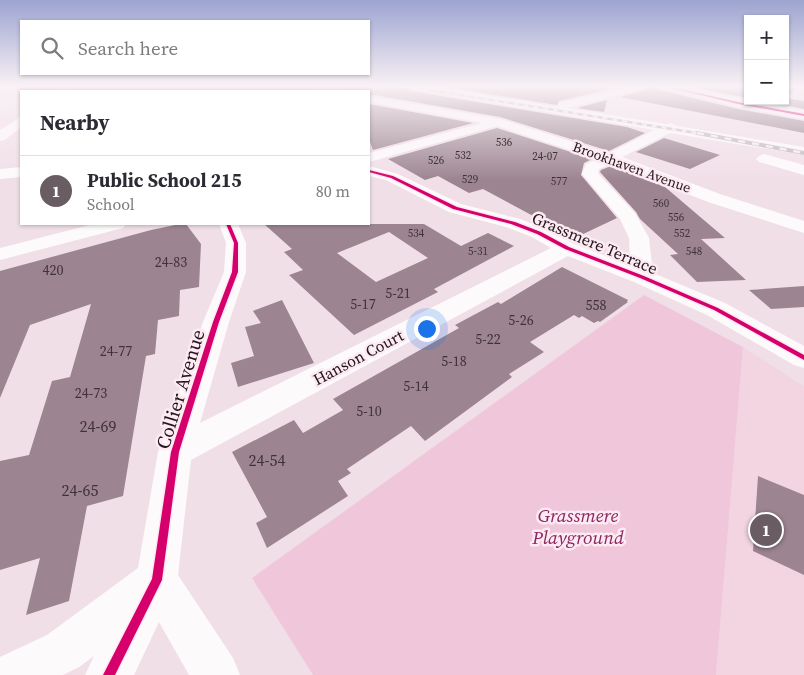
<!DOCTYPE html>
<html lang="en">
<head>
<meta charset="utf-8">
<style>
  body { margin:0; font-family:"Source Serif 4",serif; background:#f7f7f7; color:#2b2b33 }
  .controls { position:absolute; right:15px; top:15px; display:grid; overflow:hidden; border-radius:0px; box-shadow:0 1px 4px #0004 }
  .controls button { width:45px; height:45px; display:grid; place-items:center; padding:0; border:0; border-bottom:1px solid #e1e1e2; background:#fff; color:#2b2b33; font:25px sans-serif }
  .you { position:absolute; left:426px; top:328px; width:18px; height:18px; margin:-12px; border:4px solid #fff; border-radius:50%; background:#1a73e8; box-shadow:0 0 0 8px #1a73e833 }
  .badge { display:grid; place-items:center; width:32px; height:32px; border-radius:50%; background:#6a5c63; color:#fff; font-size:16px; font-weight:700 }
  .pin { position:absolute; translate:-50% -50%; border:2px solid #fff; box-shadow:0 1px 5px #0006 }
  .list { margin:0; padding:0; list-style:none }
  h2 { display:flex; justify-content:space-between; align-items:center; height:65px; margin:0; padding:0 20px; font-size:21px }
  h2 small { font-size:16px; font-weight:400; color:#7c7c81 }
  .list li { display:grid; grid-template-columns:32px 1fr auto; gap:15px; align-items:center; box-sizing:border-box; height:70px; padding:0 20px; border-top:1px solid #e1e1e2 }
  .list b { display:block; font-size:19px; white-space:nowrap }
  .list p { margin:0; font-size:16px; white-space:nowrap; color:#7c7c81 }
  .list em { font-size:16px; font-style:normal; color:#7c7c81 }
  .icon { flex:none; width:28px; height:28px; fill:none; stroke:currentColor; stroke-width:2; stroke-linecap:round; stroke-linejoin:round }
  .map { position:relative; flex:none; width:804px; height:675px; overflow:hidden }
  .search { position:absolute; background:#fff; box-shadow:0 1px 4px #0004; left:20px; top:20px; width:350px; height:55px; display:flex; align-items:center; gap:12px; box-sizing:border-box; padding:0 18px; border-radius:0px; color:#7c7c81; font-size:19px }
  .panel { position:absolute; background:#fff; box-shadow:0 1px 4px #0004; left:20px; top:90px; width:350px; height:135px; border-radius:0px }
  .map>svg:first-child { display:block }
</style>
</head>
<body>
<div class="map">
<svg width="804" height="675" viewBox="0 0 804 675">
  <rect width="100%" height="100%" fill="#f1dfe8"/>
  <path fill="#f3d5e2" d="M743 347 804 386V675H716Z"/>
  <path fill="#f0c7da" d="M644 295 743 347 716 675H313L252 578Z"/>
  <g fill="#9c8591" fill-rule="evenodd">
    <path d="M369 86H404L411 91 627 127 645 133 609 151 500 117 369 94Z"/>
    <path d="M439 86H611L610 89 559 101 557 105Z"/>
    <path d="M649 86H656L660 90 738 109 804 121V133L620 97 646 90Z"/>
    <path d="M686 86H748V98Z"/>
    <path d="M785 86H797L786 98 804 101V109L764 101H785Z"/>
    <path d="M607 100 604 112 577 108Z"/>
    <path d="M369 104 473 123 373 150 369 139Z"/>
    <path d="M497 128 592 159 584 163 581 175 617 218 579 236 542 216 537 218 483 189 469 193 438 176 425 180 388 159Z"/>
    <path d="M664 138 720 155 690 169 636 152Z"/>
    <path d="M611 166 665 187 725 238 701 239 746 280 697 282 670 255 678 254 640 219 636 212 600 172 601 170Z"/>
    <path d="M180 224H186L201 244 199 287 180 290 179 316 158 320 155 354 146 356 123 496 87 506 69 601 26 615 40 558 0 570V461L29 455 52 381 70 377 91 304 30 325 0 398V271L151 230Z"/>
    <path d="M264 224H424L461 246 488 233 514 246 434 289 438 292 354 335 289 275 303 270 284 252 292 249ZM389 232 428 258 376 282 337 253Z"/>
    <path d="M562 267 628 300 627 302H628L600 322 598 321 594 323 582 316 579 318 574 315 530 342 544 352 509 374 512 377 425 441 411 426 347 469 351 473 338 481 348 496 267 548 256 523 267 517 232 452 294 420 303 433 343 410 333 399 459 328 455 325 498 302 501 304Z"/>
    <path d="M804 286V307L771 309 749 290Z"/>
    <path d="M282 300 314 363 238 387 231 363 254 356 245 327 261 323 253 311Z"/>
    <path d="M758 476 804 495V575L753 551Z"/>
  </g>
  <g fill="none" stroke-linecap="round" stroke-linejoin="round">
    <g fill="#fdfafc" fill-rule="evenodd">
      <path d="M59 86H71L66 91H54Z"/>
      <path d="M309 86H326L339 89 340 91H323L310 88Z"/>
      <path d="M406 86H429L558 107 559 103 630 86H647L646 88 568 108 666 124 671 123 677 126 804 147V155L670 133 622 157 720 194 804 221V233L708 202 611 164 599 169 598 173 635 213 649 238 653 273 725 303 804 346V368L794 365 707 315 634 282 568 256 191 460 178 575 233 658 240 675H189L159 622 134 675H85L94 656 79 667 63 675H0V657L47 635 138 568 158 452 203 322 224 272 226 243 219 224H238L246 243V272L229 322 200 423 551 248 532 237 506 227 449 212 386 180 369 176V166L398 174 461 204 520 219 546 229 574 244 630 265 629 238 620 219 582 174 586 164 597 159 497 126 369 162V153L482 123 369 102V96L500 119 609 153 654 130 411 89Z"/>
      <path d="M21 117V127L5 140 0 141V130Z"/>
      <path d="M764 154 804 165V175L759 162 756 159 759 156Z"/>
      <path d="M21 167V177L0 179V169Z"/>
      <path d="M94 224H126L123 228 0 260V248Z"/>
    </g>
    <path fill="#fdfafc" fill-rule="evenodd" d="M658 86H678L804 111V119L738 107 660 88Z"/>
    <g stroke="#c0bbbe" stroke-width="2.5">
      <path id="rail-far1" d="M405 86 703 134"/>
    </g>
    <g stroke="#c0bbbe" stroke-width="4">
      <path id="rail" d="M697 133 804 153"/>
    </g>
    <use href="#rail-far1" stroke="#fdeaf2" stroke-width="2" stroke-dasharray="5" stroke-linecap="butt"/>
    <use href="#rail" stroke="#fdeaf2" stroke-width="2.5" stroke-dasharray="7" stroke-linecap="butt"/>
    <g stroke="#fdeaf2" stroke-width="3">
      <g id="cycleway">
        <path d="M663 86H666L738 102 804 114V116L738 104Z"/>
        <path d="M369 170 393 176 457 207 515 222 541 232 569 247 644 276 718 308 804 355V360L714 310 640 278 565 249 537 234 511 224 453 209 391 178 369 172Z"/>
        <path d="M226 224H230L238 243V272L219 322 179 452 162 580 115 675H103L152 579 171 452 213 322 232 272 234 243Z"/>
      </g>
    </g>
    <use href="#cycleway" fill="#d6006c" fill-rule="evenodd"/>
  </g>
  <linearGradient id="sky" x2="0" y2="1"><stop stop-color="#9ca4d0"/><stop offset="0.48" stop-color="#f9f1f5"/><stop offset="1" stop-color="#f9f1f5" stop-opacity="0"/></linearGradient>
  <rect width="804" height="180" fill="url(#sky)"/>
  <g text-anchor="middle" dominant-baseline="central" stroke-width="5" stroke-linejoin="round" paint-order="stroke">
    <g font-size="11" fill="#403238">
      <text x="504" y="142">536</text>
      <text x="463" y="155">532</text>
      <text x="545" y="156">24-07</text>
      <text x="436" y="160">526</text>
      <text x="470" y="179">529</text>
      <text x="559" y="181">577</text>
      <text x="661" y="203">560</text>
      <text x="676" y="217">556</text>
      <text x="416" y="233">534</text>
      <text x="682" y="233">552</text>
      <text x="478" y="251">5-31</text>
      <text x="694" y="251">548</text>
    </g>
    <g font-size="14" fill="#21161b" stroke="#fdeaf2">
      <text transform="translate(632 167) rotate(20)">Brookhaven Avenue</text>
    </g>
    <g font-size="14" fill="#403238">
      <text x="171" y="262">24-83</text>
      <text x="53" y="270">420</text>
      <text x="398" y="293">5-21</text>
      <text x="363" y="304">5-17</text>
      <text x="596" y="305">558</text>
      <text x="521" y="320">5-26</text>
      <text x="488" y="339">5-22</text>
      <text x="116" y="351">24-77</text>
      <text x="454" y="361">5-18</text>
      <text x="416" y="386">5-14</text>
      <text x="91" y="393">24-73</text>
      <text x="369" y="411">5-10</text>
    </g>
    <g font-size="16" fill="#21161b" stroke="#fdeaf2">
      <text transform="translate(595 243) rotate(23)">Grassmere Terrace</text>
      <text transform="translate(358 357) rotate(-28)">Hanson Court</text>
    </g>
    <g font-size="16" fill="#403238">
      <text x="98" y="426">24-69</text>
      <text x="267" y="460">24-54</text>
      <text x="80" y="490">24-65</text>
    </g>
    <g font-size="19" fill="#21161b" stroke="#fdeaf2">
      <text transform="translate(180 389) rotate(-73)">Collier Avenue</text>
    </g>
    <g font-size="19" font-style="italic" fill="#8c2761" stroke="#fdeaf2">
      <text x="578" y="515">Grassmere<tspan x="578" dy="22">Playground</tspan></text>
    </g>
  </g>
</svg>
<div class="controls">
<button>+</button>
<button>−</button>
</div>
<div class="you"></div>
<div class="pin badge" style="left:766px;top:530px">1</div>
<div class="search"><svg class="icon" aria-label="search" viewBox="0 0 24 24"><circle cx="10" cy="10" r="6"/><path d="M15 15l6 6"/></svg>Search here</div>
<section class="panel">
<h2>Nearby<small></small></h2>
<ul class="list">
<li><span class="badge">1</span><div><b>Public School 215</b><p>School</p></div><em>80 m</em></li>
</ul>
</section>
</div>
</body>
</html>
